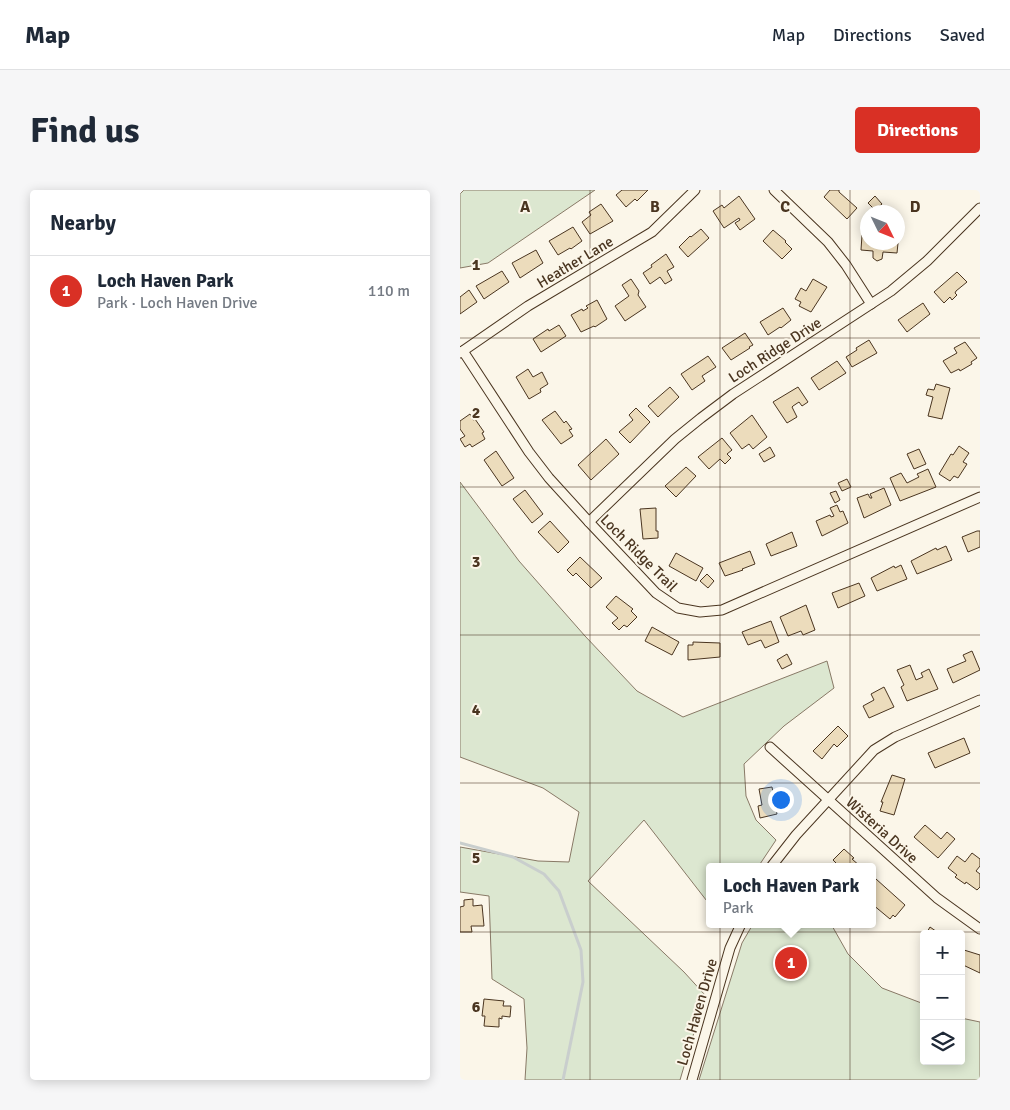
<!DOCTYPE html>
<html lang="en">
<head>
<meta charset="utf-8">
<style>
  body { margin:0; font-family:Signika,sans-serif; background:#f6f6f7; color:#1f2937 }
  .controls { position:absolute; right:15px; bottom:15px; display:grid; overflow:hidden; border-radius:5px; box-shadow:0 2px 12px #0003 }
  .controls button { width:45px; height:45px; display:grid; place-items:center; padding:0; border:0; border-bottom:1px solid #e0e1e3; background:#fff; color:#1f2937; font:25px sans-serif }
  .compass { position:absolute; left:400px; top:15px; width:45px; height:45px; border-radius:50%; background:#fff; box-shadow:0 2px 12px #0003; rotate:133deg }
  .you { position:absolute; left:320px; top:609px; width:18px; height:18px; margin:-12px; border:4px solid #fff; border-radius:50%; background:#1a73e8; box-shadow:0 0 0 8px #1a73e833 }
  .badge { display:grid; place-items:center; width:32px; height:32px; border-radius:50%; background:#d93025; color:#fff; font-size:16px; font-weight:700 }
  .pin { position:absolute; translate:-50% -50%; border:2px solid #fff; box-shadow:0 1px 5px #0006 }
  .popup { position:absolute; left:246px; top:673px; width:170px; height:65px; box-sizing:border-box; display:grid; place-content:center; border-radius:5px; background:#fff; filter:drop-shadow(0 1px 4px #0005); font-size:16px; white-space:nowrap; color:#747a83 }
  .popup b { font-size:19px; color:#1f2937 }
  .popup::after { content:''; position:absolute; left:50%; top:100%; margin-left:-10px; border:10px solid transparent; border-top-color:#fff }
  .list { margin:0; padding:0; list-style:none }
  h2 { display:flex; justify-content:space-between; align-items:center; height:65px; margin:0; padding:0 20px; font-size:21px }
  h2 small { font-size:16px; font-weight:400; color:#747a83 }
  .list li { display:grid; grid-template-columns:32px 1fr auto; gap:15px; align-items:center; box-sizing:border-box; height:70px; padding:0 20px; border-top:1px solid #e0e1e3 }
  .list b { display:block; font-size:19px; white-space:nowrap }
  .list p { margin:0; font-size:16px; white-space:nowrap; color:#747a83 }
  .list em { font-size:16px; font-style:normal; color:#747a83 }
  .icon { flex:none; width:28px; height:28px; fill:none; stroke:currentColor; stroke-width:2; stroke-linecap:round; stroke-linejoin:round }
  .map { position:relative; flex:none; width:520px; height:890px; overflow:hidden; border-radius:5px }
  header { display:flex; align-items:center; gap:30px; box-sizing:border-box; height:70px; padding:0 25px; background:#fff; border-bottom:1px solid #e0e1e3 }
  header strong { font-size:24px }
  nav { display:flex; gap:28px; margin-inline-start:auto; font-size:18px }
  .intro { display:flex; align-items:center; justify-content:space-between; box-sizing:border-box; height:120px; padding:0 30px }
  h1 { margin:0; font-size:35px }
  .button { padding:12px 22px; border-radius:5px; background:#d93025; color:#fff; font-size:18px; font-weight:700 }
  main { display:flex; gap:30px; padding:0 30px }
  aside { flex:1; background:#fff; border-radius:5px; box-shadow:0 2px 12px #0003 }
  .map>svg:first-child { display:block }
</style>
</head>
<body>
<header>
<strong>Map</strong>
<nav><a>Map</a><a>Directions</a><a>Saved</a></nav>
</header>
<div class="intro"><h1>Find us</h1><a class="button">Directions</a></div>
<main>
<aside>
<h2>Nearby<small></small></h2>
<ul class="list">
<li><span class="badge">1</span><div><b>Loch Haven Park</b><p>Park · Loch Haven Drive</p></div><em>110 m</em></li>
</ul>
</aside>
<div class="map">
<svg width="520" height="890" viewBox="0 0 520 890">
  <rect width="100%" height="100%" fill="#fbf6e9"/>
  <g fill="#dce7d0" stroke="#887966">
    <path d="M4 0H135L28 73 0 78V4Z"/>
    <path d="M0 292 59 371 125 446 177 501 223 527 367 471 374 498 324 536 284 574 286 606 296 630 316 650 298 677H250V715L184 630 128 691 224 782 245 805 220 890H65L67 858 64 809 32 789 29 706 0 702V657L78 671 109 672 119 622 83 598 0 567Z"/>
    <path d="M293 734H371L388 764 422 798 464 814V871H501V828L520 832V890H239L282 753Z"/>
  </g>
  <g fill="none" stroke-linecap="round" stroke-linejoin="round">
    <path stroke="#c9cecd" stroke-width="3" d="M0 653 53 667 84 684 99 701 121 760 123 792 103 890"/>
  </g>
  <g fill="#ecdcbc" stroke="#4a3520">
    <path d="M162 0H188L177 11 175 9 166 17 156 5Z"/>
    <path d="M370 0H379V2L397 18 387 29 364 7Z"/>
    <path d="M279 6 295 29 280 40 275 33 280 30 279 28 264 38 253 21 262 15 264 18Z"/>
    <path d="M415 6 422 14 415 20 408 13Z"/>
    <path d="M141 14 153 31 130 44 122 32 131 25 129 22Z"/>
    <path d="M113 37 122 51 111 59 110 58 98 65 89 51Z"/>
    <path d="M241 39 249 48 228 67 219 57 230 46 231 47Z"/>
    <path d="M313 40 326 51 325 52 332 59 322 69 303 51Z"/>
    <path d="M438 43H439L437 63 423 62 422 69 417 71 413 68V61L401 60 402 45H408V52H438Z"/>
    <path d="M76 60 83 73 60 88 52 73Z"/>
    <path d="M206 64 214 77 207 81 212 90 205 94 200 87 190 94 183 83 192 77 191 75Z"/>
    <path d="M42 81 49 92 24 109 16 96Z"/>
    <path d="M497 82 507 92 496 101 495 103 497 105 492 110 490 107 484 113 474 102Z"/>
    <path d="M171 89 179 101 178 105 186 117 165 131 155 116 169 106 162 95Z"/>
    <path d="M353 89 367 97 351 122 339 116 341 112 335 109 341 98 346 101Z"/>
    <path d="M9 100 17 112 0 124V107Z"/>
    <path d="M137 110 147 129 135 137 134 136 121 142 111 125 122 119 123 121 128 118 126 116Z"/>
    <path d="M463 113 470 124 447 142 438 130Z"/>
    <path d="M323 118 331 130 321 138 320 137 308 145 300 132Z"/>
    <path d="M99 135 106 146 81 162 73 149 88 139 89 141Z"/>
    <path d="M285 143 293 155 289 157 290 158 271 170 262 158Z"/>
    <path d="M409 150 417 163 392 177 386 167 397 160 396 158Z"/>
    <path d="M505 152 517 168 511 172 512 174 500 181 499 179 491 183 483 171 497 163 494 158Z"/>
    <path d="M248 166 256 177 242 186 245 191 232 200 221 184Z"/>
    <path d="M377 171 386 183 359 200 351 188Z"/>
    <path d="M68 179 73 187 82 182 88 194 80 199 81 202 69 209 56 187Z"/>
    <path d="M476 194 490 198 482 229 468 226 473 207 466 205 468 199 474 200Z"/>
    <path d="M210 197 219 207 198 227 188 216Z"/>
    <path d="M338 197 348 212 342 216 339 212 333 216 332 217 337 227 327 233 313 212Z"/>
    <path d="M176 218 190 232 170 253 159 242 173 230 169 225Z"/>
    <path d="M95 221 104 233 106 231 112 239 109 240 113 246 101 254 82 230Z"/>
    <path d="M10 224 13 230 15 229 24 242 22 243 25 249 12 257 10 254 5 257 0 249 5 246 0 239V231Z"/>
    <path d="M292 225 307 247 293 259 289 254 282 259 270 243Z"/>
    <path d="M262 248 272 260 267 264 271 268 265 274 260 269 249 279 238 267Z"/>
    <path d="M146 249 159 264 131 290 118 275Z"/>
    <path d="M499 256 509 263 503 272 507 274 498 288 494 286 490 291 479 284 491 264 493 265Z"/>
    <path d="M310 257 315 266 304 272 299 264Z"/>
    <path d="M459 259 466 274 454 279 447 264Z"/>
    <path d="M36 261 54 288 42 296 24 270Z"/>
    <path d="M226 277 236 286 216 307 205 296Z"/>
    <path d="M468 279 476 297 440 311 430 288 441 283 447 293 459 287 457 284Z"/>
    <path d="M387 289 391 297 382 301 378 293Z"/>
    <path d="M424 298 431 315 404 328 397 308 408 304 410 308H412L410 304Z"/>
    <path d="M65 300 83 324 72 333 53 309Z"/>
    <path d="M376 301 380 310 375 313 370 303Z"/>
    <path d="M377 315 380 322 383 321 388 333 362 346 356 331 370 325 371 327 374 326 370 318Z"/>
    <path d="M196 318V341H198V348L183 349 180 319Z"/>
    <path d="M90 331 109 352 98 363 78 342Z"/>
    <path d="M517 341H520V357L508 362 502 347Z"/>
    <path d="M332 342 337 356 311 366 306 354Z"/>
    <path d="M486 356 492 370 457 384 451 371 476 358 477 360Z"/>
    <path d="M290 361 295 374 282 379 283 380 265 386 259 373Z"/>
    <path d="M216 363 243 378 236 391 209 376Z"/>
    <path d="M120 367 142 388 131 398 116 383 113 386 107 380Z"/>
    <path d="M441 375 447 389 417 401 411 388 434 376 435 378Z"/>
    <path d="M247 384 254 391 248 398 240 391Z"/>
    <path d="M399 393 405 406 378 418 372 403Z"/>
    <path d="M156 406 173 419 171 421 177 427 167 437 164 435 159 440 152 433 158 428 146 417Z"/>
    <path d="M346 415 355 440 343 445 341 441 328 446 320 427Z"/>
    <path d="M311 431 319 452 305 458 301 450 288 455 282 442Z"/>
    <path d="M192 437 219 452 212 465 185 451Z"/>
    <path d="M233 452 260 453V467L228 470V455H233Z"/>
    <path d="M512 461 520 480 493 493 487 479 506 471 503 465Z"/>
    <path d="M327 464 332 474 322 479 317 470Z"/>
    <path d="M450 475 456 490 463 487 461 483 469 479 478 499 447 511 441 497 444 495 437 480Z"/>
    <path d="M424 497 434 517 409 528 403 516 414 510 411 504Z"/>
    <path d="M378 536 388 546 377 557 374 554 362 569 353 561Z"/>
    <path d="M504 548 510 563 475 578 468 563Z"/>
    <path d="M432 585 445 589 434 625 420 621 423 612H421Z"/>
    <path d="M312 597 317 624 300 628 298 616 302 615 299 599Z"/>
    <path d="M465 635 481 649 487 642 495 649 478 668 454 647Z"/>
    <path d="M384 659 394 668 392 669 401 677H380L373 670Z"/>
    <path d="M512 663 520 669V676L516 681 520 684V697L517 700 506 692 505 694 495 687 497 685 488 678 497 666 505 672Z"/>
    <path d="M416 689 445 715 435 727 433 725 430 729 412 714 415 709 412 707V694Z"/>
    <path d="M13 709V716L22 715 24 736H11L12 742H0V717L4 716V710Z"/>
    <path d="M470 737 480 744H466Z"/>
    <path d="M504 760 520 765V783L501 774V766Z"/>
    <path d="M24 809 44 811 43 816H51L50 827 42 826V829L39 828V837L24 836 25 826H22Z"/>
  </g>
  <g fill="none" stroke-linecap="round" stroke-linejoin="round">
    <g stroke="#4a3520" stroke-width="11">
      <g id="minor">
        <path d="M314 0 368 52 386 75 411 114"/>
        <path d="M3 161 69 262 89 288 129 332 196 403 218 418 240 422 262 420 520 307"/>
        <path d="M0 163 68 116 192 42 235 0"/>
        <path d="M129 332 215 249 241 228 273 204 431 101 467 71 520 18"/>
        <path d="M310 557 477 708 520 739"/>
        <path d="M311 677 336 645 414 560 435 547 520 510"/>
        <path d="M232 890 270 758 281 734"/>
      </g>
    </g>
    <use href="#minor" stroke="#fbf6e9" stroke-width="9"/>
  </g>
  <path fill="none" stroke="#4a3520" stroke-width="1" stroke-opacity="0.55" d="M130 0V890M260 0V890M390 0V890M0 148H520M0 297H520M0 445H520M0 593H520M0 742H520"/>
  <g text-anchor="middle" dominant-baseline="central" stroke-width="4" stroke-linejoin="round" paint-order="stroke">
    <g font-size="15" fill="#4a3520" stroke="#fbf6e9">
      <text transform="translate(115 72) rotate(-31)">Heather Lane</text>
      <text transform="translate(315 160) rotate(-33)">Loch Ridge Drive</text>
      <text transform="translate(179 363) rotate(45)">Loch Ridge Trail</text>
      <text transform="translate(422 640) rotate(42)">Wisteria Drive</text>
      <text transform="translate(237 822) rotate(-74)">Loch Haven Drive</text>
    </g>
  </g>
  <g font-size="16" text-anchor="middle" font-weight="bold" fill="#4a3520" stroke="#fbf6e9" stroke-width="4" stroke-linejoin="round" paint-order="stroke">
    <text x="65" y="22">A</text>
    <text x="195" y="22">B</text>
    <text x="325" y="22">C</text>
    <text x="455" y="22">D</text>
    <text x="16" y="80">1</text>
    <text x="16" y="228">2</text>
    <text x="16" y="377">3</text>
    <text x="16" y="525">4</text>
    <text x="16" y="673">5</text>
    <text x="16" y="822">6</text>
  </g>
</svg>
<div class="controls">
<button>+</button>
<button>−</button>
<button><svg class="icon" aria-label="layers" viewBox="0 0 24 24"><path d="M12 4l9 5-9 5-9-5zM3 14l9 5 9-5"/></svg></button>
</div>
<svg class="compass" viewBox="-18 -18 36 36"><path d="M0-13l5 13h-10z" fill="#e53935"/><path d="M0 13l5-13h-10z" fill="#747a83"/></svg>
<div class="you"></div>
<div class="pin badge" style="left:331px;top:773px">1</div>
<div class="popup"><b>Loch Haven Park</b>Park</div>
</div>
</main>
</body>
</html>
